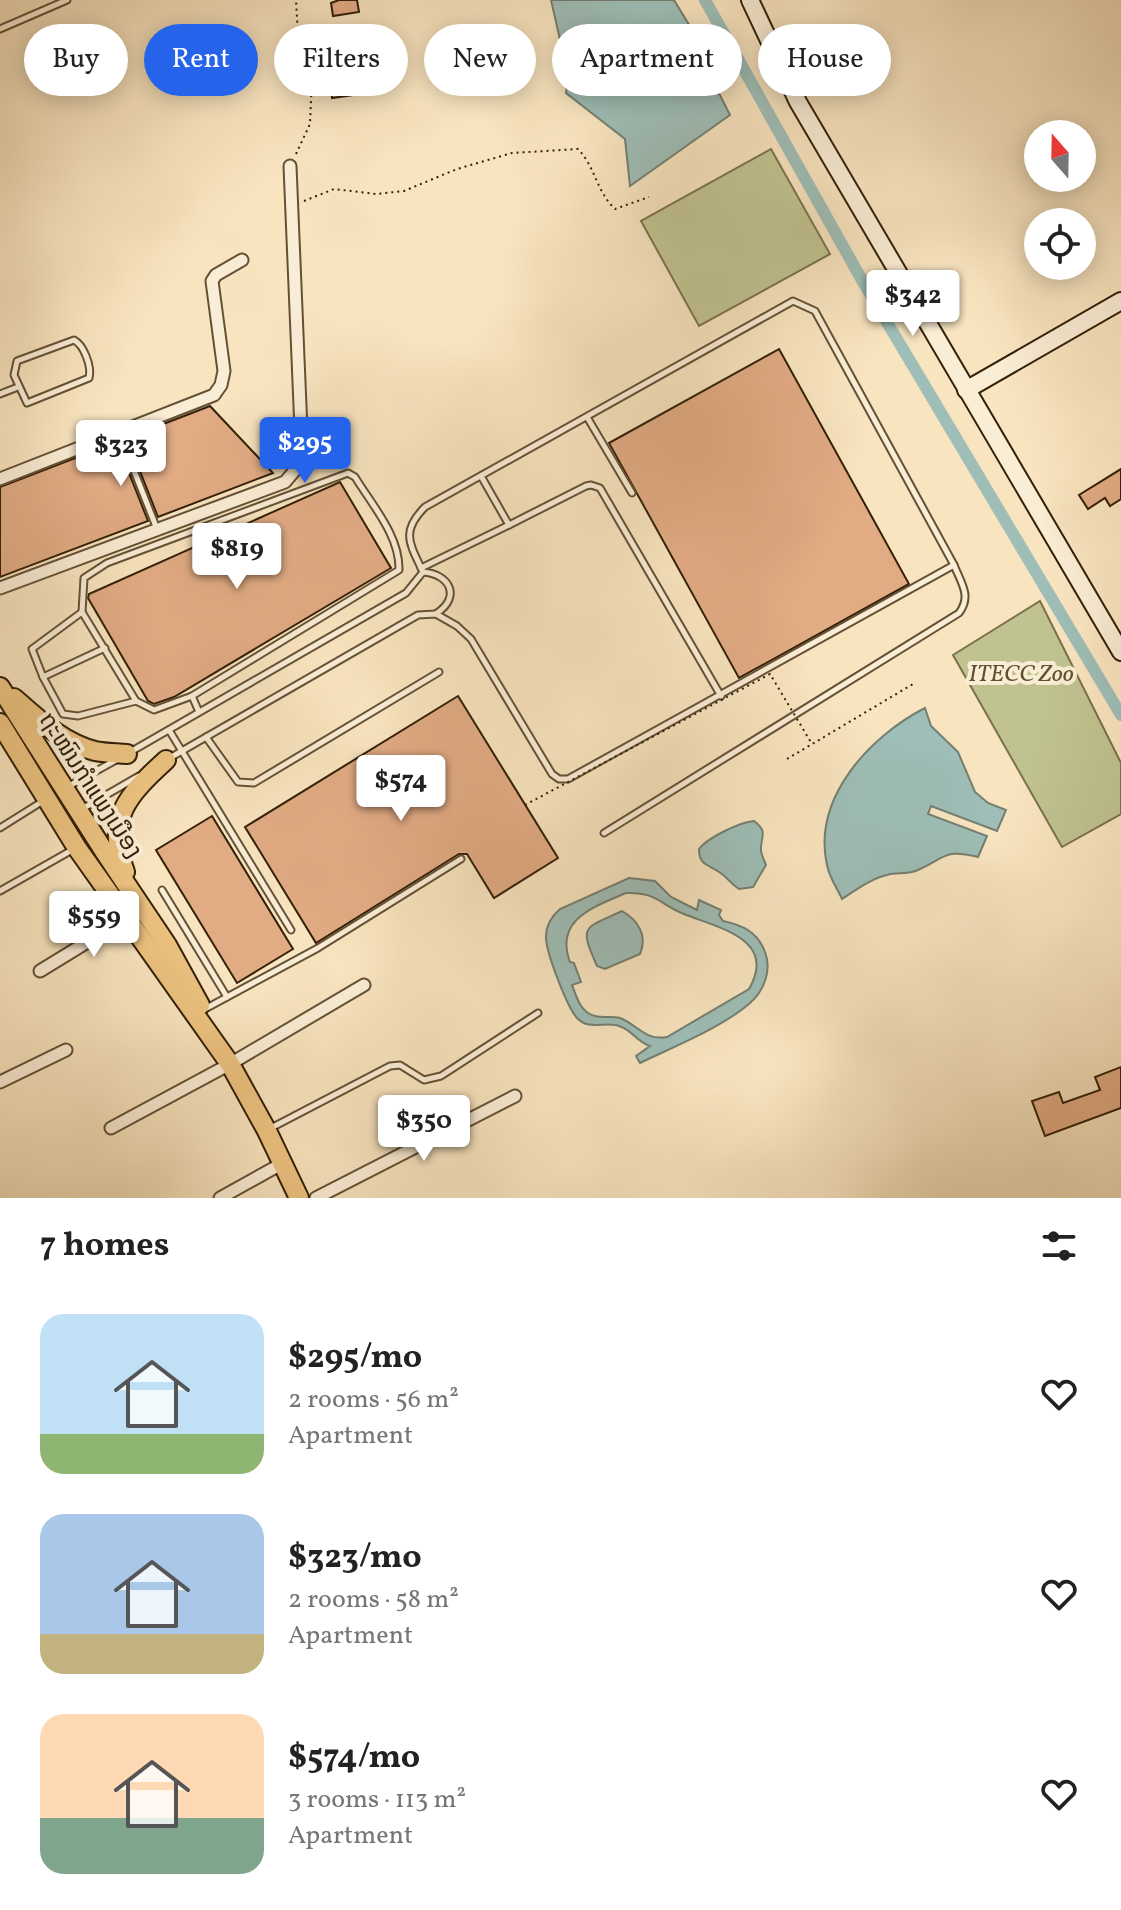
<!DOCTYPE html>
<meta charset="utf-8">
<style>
body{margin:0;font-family:Vollkorn,"Noto Sans Lao",serif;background:#f2f2f2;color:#222;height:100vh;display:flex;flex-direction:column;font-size:30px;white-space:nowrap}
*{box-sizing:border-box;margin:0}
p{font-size:26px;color:#767676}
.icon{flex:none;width:44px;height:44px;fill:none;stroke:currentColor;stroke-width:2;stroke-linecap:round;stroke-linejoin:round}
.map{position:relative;height:1198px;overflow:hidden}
.drawer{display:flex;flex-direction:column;background:#fff;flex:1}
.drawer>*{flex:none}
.banner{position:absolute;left:24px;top:24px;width:1074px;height:72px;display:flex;gap:16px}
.needle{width:52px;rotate:340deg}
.controls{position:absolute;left:1024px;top:120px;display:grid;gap:16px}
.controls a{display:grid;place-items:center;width:72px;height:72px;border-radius:50%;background:#fff;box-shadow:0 4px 20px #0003;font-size:40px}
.price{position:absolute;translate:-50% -68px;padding:0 18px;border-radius:8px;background:#fff;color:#222;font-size:26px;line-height:52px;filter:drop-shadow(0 2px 4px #0008)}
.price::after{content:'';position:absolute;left:50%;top:48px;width:24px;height:18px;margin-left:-12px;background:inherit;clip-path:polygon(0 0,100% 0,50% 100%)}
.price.on{background:#2563eb;color:#fff}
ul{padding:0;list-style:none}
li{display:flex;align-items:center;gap:24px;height:200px;padding:0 40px}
li span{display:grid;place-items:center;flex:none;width:224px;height:160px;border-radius:24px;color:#555}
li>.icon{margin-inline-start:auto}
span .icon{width:96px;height:96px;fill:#fffc;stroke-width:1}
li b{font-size:34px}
h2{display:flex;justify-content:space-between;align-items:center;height:96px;padding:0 40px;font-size:34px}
.tag{padding:0 28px;border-radius:36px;background:#fff;box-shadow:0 4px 20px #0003;font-size:28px;line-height:72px}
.tag.on{background:#2563eb;color:#fff}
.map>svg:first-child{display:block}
</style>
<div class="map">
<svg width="1121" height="1198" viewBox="0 0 1121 1198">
<rect width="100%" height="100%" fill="#f8e4bf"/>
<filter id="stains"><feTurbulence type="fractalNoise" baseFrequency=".0025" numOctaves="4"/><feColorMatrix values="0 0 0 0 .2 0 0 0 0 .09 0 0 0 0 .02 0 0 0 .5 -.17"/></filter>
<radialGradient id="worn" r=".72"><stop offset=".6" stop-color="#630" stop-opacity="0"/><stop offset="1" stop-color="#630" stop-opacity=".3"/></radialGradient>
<!-- green -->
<g fill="#c0c390" stroke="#7a724c" stroke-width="2">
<polygon points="771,149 830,254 699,326 641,221"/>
<polygon points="1040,601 1121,763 1121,814 1062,847 953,655"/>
</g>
<!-- water -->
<g fill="#9ebeb7" stroke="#737f71" stroke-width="2" fill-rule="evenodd">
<polygon points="551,0 674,0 694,33 561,44"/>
<polygon points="701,58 730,115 630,186 625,139 566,93 569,68"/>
<path d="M 925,708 L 931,726 L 958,752 L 975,792 L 988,803 L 1006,810 L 997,831 L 931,806 L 928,814 L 987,836 L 978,857 C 943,849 947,857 918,870 C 908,875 897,872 887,875 C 870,879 856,890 842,899 C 837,888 829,877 827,865 C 812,798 870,736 925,708 Z"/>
<path d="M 754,821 C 769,832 760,837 761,851 C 762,856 764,860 766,865 L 753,887 L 739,889 C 731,884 726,876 719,872 C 707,864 699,865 699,849 C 707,838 740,822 754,821 Z"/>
<path d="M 629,878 L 655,881 L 671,897 L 697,910 L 699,900 L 721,910 L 719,915 L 723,921 C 742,925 758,932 765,952 C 772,970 764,991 750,1003 C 723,1027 673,1047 640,1063 L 636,1056 L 650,1046 C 637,1042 631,1029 619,1026 C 605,1021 589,1031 577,1018 C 567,1007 545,950 546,936 C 546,925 552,916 560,909 ZM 626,893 C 657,892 659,904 684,914 C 718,928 778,939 749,989 L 667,1037 C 645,1041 638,1025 620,1018 C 609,1015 598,1020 588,1013 C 579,1007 576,995 572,985 L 581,982 L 574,963 L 570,962 C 554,919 594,907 626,893 Z"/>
<path d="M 622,911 C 638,920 648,936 640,954 L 605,969 L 597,966 C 579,925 583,929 622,911 Z"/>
</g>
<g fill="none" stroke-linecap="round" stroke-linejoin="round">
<!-- canal -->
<polyline stroke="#9ebeb7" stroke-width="12" points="705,0 863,282 1121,715"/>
</g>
<!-- building -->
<g fill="#e1ab84" stroke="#332007" stroke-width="2">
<polygon points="339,0 357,0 359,12 333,16 331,3"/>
<polygon points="358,61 361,82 366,81 368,93 332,98 331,87 338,86 335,64"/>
<polygon points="779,349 909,584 739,678 609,443"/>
<polygon points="210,406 273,473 158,517 132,451 126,448 122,455 148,521 0,577 0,487"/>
<polygon points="1121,469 1121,499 1110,506 1105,498 1088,509 1079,495"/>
<polygon points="340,482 391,568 174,697 154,704 148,701 88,598 89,594"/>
<polygon points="458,696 558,858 494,898 467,854 459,854 316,943 245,827"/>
<polygon points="212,816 293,949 237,983 156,850"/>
<polygon points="1121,1067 1121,1108 1045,1136 1032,1101 1059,1092 1063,1103 1100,1090 1095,1077"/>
</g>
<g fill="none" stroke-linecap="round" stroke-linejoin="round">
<defs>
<g id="lane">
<polyline points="0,29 67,0"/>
<path d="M 74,340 C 84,345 92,367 89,378 L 27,403 L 14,375 L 17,361 Z"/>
<polyline points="0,394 18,387"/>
<polyline points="587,417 632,493"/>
<polyline points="127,453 157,529"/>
<path d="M 348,473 L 355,477 C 372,505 400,536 399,570 L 192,696 L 154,710 L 136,701 L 82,612 L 84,578 L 107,563 Z"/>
<polyline points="481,476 509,525 586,486 591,485 600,488 721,696"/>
<polyline points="421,568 509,525"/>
<path d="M 423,572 C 450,574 461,597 437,613"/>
<polyline points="82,612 32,649 43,677 63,714 78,716 136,701"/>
<polyline points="43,677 105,648"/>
<polyline points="192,696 199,712"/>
<polyline points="169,730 291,930"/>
<polyline points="206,737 238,782 254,783 439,672"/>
<polyline points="132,751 406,593 423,572"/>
<path d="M 168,759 L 418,615 L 436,614 L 457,626 L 471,639 L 552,774 L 559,779 L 568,779 L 954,565 L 815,311 L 793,301 L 425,507 C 400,532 410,544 423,572"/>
<polyline points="69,786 116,760"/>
<polyline points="82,809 139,776"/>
<polyline points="0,828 43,801"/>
<path d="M 604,833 L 959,613 C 972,596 961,583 954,565"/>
<polyline points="162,890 227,997"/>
<polyline points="0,891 72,850"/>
<polyline points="203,1010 318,948 461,859"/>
<polyline points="271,1128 390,1066 400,1065 424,1080 441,1076 538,1013"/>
</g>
<g id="street">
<polyline points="0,479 214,395 221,385 224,371 212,281 216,275 242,260"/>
<polyline points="0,588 285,482 296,469 302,454 290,166"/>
<polyline points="40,971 128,917"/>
<polyline points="0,1082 66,1050"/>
<polyline points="111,1128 230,1064 364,985"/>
<polyline points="220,1198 283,1163"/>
<polyline points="316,1198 515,1096"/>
</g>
<g id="secondary">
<polyline points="750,0 798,102 1121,652"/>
<polyline points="966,390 1121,301"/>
</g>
<g id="primary">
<polyline points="0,687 104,851 167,945 200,1005"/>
<path d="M 14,698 C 38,719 63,743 95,751 C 105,753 116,753 127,754"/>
<polyline points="0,723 77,848 230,1064 267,1131 299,1198"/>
<path d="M 125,872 C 105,818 128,795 166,760"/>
</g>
</defs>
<!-- lane casing -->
<use href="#lane" stroke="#645135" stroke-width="9"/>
<!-- street casing -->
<use href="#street" stroke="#645135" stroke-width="15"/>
<!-- secondary casing -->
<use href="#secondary" stroke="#332007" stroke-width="20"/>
<!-- primary casing -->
<use href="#primary" stroke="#332007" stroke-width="22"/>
<!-- path -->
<g stroke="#332007" stroke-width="2" stroke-dasharray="2 4" stroke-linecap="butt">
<polyline points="296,154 310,124 312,77 299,54 296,0"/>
<path d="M 304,201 L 334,189 L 376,194 L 404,191 L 457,169 L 512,153 L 578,149 C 596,168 596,191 615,209 L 649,197"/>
<polyline points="787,759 913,684"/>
</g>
<!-- lane -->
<use href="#lane" stroke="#faedd5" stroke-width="5"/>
<!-- street -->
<use href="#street" stroke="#faedd5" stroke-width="11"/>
<!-- secondary -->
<use href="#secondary" stroke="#faedd5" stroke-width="16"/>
<!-- primary -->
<use href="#primary" stroke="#ecc280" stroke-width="18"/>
<!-- path-bridge -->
<polyline stroke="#332007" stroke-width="2" stroke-dasharray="2 4" stroke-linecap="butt" points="525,805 770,674 812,744"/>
</g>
<g text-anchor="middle" stroke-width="8" stroke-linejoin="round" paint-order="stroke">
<!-- park labels -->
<g font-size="24" font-style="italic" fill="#5d5130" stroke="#faedd5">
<text x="1021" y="681">ITECC Zoo</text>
</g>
<!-- street labels -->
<g font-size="24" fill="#332007" stroke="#faedd5">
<text transform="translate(91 785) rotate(57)" y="8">ຖະໜົນກຳແພງເມືອງ</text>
</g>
</g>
<rect width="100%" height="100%" filter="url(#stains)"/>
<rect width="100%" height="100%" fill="url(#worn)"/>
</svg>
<div class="controls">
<a><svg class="needle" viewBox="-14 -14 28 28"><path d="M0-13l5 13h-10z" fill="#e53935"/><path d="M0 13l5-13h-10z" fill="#767676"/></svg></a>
<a><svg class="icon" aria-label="locate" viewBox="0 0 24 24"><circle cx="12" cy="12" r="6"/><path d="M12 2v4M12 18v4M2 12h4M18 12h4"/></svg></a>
</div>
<b class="price" style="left:913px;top:338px">$342</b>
<b class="price on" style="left:305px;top:485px">$295</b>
<b class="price" style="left:121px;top:488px">$323</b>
<b class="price" style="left:237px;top:591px">$819</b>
<b class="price" style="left:401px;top:823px">$574</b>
<b class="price" style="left:94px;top:959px">$559</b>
<b class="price" style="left:424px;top:1163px">$350</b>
<div class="banner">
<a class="tag">Buy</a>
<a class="tag on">Rent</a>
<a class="tag">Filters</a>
<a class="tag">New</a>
<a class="tag">Apartment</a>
<a class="tag">House</a>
</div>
</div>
<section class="drawer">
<h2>7 homes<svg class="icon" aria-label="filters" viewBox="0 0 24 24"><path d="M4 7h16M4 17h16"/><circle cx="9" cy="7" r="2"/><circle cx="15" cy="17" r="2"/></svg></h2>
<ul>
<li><span style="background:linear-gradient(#bfe0f5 75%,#8fb573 0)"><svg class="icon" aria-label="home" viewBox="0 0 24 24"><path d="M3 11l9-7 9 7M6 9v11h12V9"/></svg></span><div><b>$295/mo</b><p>2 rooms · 56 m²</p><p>Apartment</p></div><svg class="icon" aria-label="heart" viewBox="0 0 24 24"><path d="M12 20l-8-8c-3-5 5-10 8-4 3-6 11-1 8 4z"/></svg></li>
<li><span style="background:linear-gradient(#a9c7e8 75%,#c2b280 0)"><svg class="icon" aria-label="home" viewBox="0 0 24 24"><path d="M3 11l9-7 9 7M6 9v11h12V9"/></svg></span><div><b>$323/mo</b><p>2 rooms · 58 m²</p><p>Apartment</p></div><svg class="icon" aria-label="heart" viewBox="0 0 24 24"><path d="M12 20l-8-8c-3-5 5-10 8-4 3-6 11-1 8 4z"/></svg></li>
<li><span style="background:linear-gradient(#ffd9b3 65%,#7fa58c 0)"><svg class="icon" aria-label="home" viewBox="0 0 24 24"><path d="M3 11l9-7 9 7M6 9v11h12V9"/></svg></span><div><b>$574/mo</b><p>3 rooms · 113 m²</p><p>Apartment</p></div><svg class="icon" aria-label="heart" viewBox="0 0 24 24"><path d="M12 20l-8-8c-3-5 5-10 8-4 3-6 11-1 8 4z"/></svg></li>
</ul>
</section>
